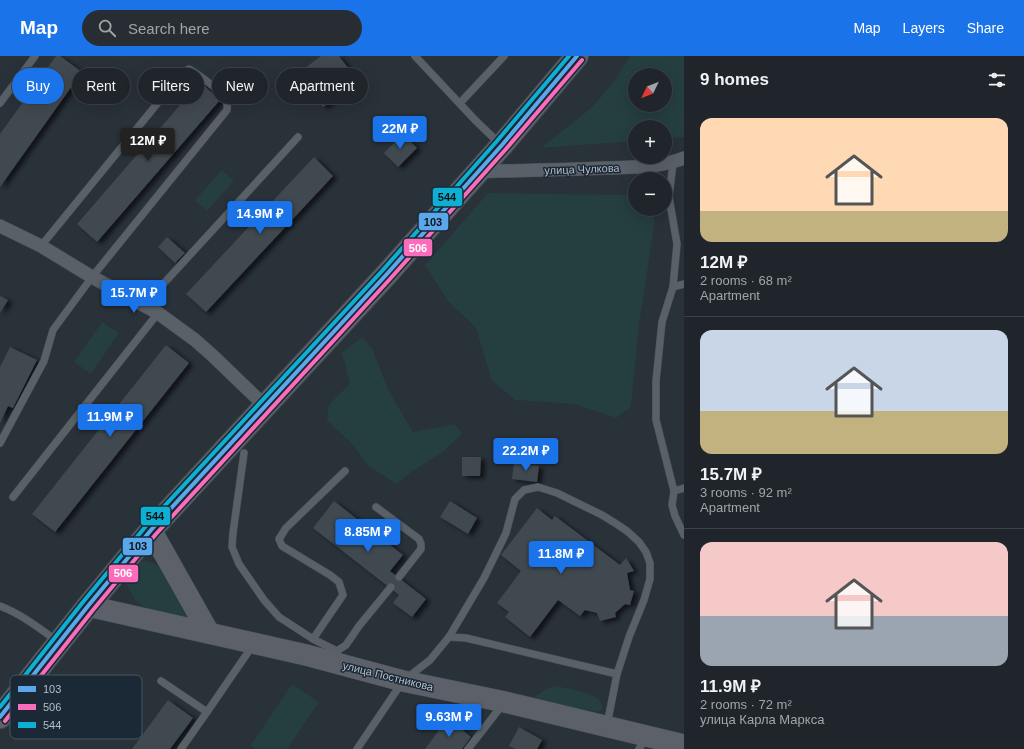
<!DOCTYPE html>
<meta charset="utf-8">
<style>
body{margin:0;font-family:Arial,sans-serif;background:#272d33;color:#f1f3f6;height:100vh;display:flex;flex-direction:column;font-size:15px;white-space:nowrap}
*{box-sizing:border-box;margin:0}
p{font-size:13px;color:#a1a5a9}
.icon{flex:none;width:22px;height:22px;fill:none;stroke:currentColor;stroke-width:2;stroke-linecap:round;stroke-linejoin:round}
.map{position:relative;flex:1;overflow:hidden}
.side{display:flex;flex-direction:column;background:#1f252b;width:340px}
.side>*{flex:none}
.guide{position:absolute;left:12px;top:12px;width:380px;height:36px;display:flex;gap:8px}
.needle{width:26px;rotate:227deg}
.buttons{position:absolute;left:628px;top:12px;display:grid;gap:8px}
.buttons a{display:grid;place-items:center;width:44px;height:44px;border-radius:50%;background:#1f252b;box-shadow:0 4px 16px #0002,0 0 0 1px #3c4247;font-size:20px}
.price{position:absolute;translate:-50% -34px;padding:0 9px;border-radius:4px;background:#1a73e8;color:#fff;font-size:13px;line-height:26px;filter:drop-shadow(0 1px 2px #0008)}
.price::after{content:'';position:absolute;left:50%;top:24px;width:12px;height:9px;margin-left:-6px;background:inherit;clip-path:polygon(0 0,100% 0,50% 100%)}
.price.on{background:#222;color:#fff}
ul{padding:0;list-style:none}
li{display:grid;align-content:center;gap:8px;height:212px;padding:0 16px}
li+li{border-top:1px solid #3c4247}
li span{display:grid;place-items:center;height:124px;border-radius:12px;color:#555}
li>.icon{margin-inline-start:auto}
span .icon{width:72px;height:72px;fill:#fffc;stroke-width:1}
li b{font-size:17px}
h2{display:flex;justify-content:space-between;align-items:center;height:48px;padding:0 16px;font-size:17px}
.pill{padding:0 14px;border-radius:18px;background:#1f252b;box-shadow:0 4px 16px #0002,0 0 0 1px #3c4247;font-size:14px;line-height:36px}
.pill.on{background:#1a73e8;color:#fff}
header{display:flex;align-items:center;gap:24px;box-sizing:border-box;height:56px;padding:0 20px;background:#1a73e8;color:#fff}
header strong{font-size:19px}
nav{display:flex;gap:22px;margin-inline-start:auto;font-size:14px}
.search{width:280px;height:36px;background:#272d33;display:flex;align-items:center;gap:10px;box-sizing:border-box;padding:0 14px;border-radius:22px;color:#a1a5a9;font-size:15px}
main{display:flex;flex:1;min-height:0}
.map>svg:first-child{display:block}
</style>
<header>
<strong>Map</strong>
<div class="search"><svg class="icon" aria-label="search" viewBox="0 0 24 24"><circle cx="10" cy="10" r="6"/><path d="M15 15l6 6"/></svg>Search here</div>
<nav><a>Map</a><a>Layers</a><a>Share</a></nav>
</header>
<main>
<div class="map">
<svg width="684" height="693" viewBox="0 0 684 693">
<defs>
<filter id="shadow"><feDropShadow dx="4.5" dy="2.5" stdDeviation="2" flood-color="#0009"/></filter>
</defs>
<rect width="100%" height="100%" fill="#293139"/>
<!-- green -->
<g fill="#253e40" fill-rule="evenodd">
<path d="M 630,0 L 684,0 L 684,81 L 665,82 L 665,71 L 635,71 L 635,85 L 541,92 L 591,52 L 613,27 ZM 635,19 L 665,19 L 665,49 L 635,49 Z"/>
<polygon points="222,114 234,125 207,155 195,144"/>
<polygon points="488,137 635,139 635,153 647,153 655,164 639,269 631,351 616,362 574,348 515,344 492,325 476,272 448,245 425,209"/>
<polygon points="102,266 119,277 91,318 74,306"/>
<polygon points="362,281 372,292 388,333 399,352 413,376 455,368 462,378 444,395 411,416 397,428 367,409 354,390 327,364 329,348 350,328 342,297"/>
<polygon points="147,505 155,508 161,514 187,562 152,554 142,550 135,544 127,529 128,522 141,506"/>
<polygon points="292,628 319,646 287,693 255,693 250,690"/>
<path d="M 557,630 C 568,633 594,636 601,646 C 602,648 602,650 603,652 L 599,656 L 536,645 L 535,640 L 548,632 Z"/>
</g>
<!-- building -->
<g fill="#41484f" filter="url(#shadow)">
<polygon points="56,0 60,0 82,16 0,131 0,78"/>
<polygon points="321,0 339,0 358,25 323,51 297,18"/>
<polygon points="200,26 220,44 97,186 77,168"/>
<polygon points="403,78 417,92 398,111 384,97"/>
<polygon points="314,101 333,120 206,256 186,238"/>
<polygon points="167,181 185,197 175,207 158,191"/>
<polygon points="0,240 8,244 0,257"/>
<polygon points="166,289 189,307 55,476 32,458"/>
<polygon points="10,291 37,304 13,352 8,350 0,367 0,311"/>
<polygon points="462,401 481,401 480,420 462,420"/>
<polygon points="514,407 539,410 537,426 512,423"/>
<polygon points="334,445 403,499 390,515 426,543 412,561 393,547 399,539 313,472"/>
<polygon points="450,445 477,462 468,478 440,461"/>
<polygon points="537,452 552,464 555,460 620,509 626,502 634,515 627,517 630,534 634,535 630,549 625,548 615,557 616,561 600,565 597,557 585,554 580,560 558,544 530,581 505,561 509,556 497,547 521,515 501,499"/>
<polygon points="168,644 193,662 170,693 132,693"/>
<polygon points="448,662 471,681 462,693 425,693"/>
<polygon points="519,671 542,684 537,693 515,693 509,690"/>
</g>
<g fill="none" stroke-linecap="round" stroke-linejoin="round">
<defs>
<g id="service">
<polyline points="415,0 476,65 500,88"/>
<polyline points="0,47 35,0"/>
<polyline points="460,47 504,0"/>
<polyline points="673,107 669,141 677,188 673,231 662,266 656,325 656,364 674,435 672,449 675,460 684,479"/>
<polyline points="673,231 684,228"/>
<polyline points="144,249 298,81"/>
<path d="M 0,387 L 44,305 L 53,274 L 92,221 L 227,54 C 227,51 228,48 226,45 C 223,36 198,18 189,13 L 183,16 L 41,190"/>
<polyline points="244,397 233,477 232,491 239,508 264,544 279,561 313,583 337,595"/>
<polyline points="674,435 684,432"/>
<polyline points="13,441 158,257"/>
<polyline points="376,451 419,483 421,488 421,493 399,521"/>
<path d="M 0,550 C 21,558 39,572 57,585"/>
<polyline points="449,581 466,582 617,618"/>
<polyline points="313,583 343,539 339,526 330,519 282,490 279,483 286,472 345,415"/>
<polyline points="334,597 346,589 359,570 391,531"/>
<polyline points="161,625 207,656"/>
<polyline points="181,693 207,656 253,589"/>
<polyline points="357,693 403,625 430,604 449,581 484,522 506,477 515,443 524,434 538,431 557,437 602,459 615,467 627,475 639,486 646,496 650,507 650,523 644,544 629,581 617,618 607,669"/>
<polyline points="468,693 503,648"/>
<polyline points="639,693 641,690"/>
</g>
<g id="minor">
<path d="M 478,116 C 521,114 563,114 605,112 C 631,111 659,112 684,102"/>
<polyline points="0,170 41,190 92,221 158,257 195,284 212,299 265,350"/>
</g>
<g id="primary">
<polyline points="151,474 209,577"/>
<polyline points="88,550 306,599 403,625 505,646 684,689"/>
</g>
<polyline id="trunk" points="0,661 88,550 151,474 386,219 502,89 577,0"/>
</defs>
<!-- service casing -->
<use href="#service" stroke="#474d54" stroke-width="8"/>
<!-- minor casing -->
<use href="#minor" stroke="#474d54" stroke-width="14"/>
<!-- primary casing -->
<use href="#primary" stroke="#474e56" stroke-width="22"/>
<!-- trunk casing -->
<use href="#trunk" stroke="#464d55" stroke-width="24"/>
<!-- service -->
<use href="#service" stroke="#596067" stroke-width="7"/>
<!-- minor -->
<use href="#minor" stroke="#596067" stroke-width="13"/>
<!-- primary -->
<use href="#primary" stroke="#5c6169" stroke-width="21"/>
<!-- trunk -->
<use href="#trunk" stroke="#5e6268" stroke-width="22"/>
<defs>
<polyline id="bus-1" points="0,661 88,550 151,474 386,219 502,89 577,0"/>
<polyline id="bus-2" points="5,665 93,554 156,478 390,223 506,93 582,4"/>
<polyline id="bus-3" points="0,651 83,546 146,470 382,215 497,85 569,0"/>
</defs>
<!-- bus-1 casing -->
<use href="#bus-1" stroke="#1b2835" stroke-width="7"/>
<!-- bus-2 casing -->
<use href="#bus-2" stroke="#1b2835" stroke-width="7"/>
<!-- bus-3 casing -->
<use href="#bus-3" stroke="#1b2835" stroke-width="7"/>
<!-- bus-1 -->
<use href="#bus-1" stroke="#5aa8eb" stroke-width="4"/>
<!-- bus-2 -->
<use href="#bus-2" stroke="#fb6dba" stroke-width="4"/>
<!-- bus-3 -->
<use href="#bus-3" stroke="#0dafd3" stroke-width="4"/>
</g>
<g text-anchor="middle" stroke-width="3" stroke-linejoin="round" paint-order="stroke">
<!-- street labels -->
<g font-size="11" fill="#b3becb" stroke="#1b2835">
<text transform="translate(582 113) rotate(-2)" y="4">улица Чулкова</text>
<text transform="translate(388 620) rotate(14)" y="4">улица Постникова</text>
</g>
</g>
<!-- legend -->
<rect x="10" y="619" width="132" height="64" rx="6" fill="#1b2835" stroke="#495562" stroke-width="1"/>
<rect x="18" y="630" width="18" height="6" fill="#5aa8eb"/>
<rect x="18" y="648" width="18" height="6" fill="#fb6dba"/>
<rect x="18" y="666" width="18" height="6" fill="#0dafd3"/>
<g font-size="11" fill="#b3becb">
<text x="43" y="637">103</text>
<text x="43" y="655">506</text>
<text x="43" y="673">544</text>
</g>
<g stroke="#1b2835" stroke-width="1.5">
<rect x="432" y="131" width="31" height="20" rx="4" fill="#0dafd3"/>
<rect x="418" y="156" width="31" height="19" rx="4" fill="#5aa8eb"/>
<rect x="403" y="182" width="30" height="19" rx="4" fill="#fb6dba"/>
<rect x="140" y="450" width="31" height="20" rx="4" fill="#0dafd3"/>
<rect x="122" y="481" width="31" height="19" rx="4" fill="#5aa8eb"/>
<rect x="108" y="508" width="31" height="19" rx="4" fill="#fb6dba"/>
</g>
<g font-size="11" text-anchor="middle" font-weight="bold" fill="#fff">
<text x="418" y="196">506</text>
<text x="123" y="521">506</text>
</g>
<g font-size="11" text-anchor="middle" font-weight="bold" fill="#111">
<text x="447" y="145">544</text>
<text x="433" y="170">103</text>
<text x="155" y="464">544</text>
<text x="138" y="494">103</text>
</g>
</svg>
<div class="buttons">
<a><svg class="needle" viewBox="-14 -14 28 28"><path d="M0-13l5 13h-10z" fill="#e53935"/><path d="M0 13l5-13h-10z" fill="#a1a5a9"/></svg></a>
<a>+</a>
<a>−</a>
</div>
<b class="price" style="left:400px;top:94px">22M ₽</b>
<b class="price on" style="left:148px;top:106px">12M ₽</b>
<b class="price" style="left:260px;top:179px">14.9M ₽</b>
<b class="price" style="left:134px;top:258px">15.7M ₽</b>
<b class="price" style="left:110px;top:382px">11.9M ₽</b>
<b class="price" style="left:526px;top:416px">22.2M ₽</b>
<b class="price" style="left:368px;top:497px">8.85M ₽</b>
<b class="price" style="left:561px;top:519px">11.8M ₽</b>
<b class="price" style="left:449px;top:682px">9.63M ₽</b>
<div class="guide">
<a class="pill on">Buy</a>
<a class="pill">Rent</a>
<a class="pill">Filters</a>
<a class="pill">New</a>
<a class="pill">Apartment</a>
</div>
</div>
<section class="side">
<h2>9 homes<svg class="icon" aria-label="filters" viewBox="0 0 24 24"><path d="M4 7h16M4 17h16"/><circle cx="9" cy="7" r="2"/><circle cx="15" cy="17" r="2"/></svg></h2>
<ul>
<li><span style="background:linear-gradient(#ffd9b3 75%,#c2b280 0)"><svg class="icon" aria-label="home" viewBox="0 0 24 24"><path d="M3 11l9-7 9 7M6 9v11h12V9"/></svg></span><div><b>12M ₽</b><p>2 rooms · 68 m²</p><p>Apartment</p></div></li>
<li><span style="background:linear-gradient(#c9d6e8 65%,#c2b280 0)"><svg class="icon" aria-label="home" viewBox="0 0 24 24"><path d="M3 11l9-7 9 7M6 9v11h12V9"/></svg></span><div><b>15.7M ₽</b><p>3 rooms · 92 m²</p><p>Apartment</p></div></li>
<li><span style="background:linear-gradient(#f6c9c9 60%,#9aa5b1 0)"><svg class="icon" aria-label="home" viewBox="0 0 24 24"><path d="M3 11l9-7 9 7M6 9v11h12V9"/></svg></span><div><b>11.9M ₽</b><p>2 rooms · 72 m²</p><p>улица Карла Маркса</p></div></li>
</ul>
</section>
</main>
